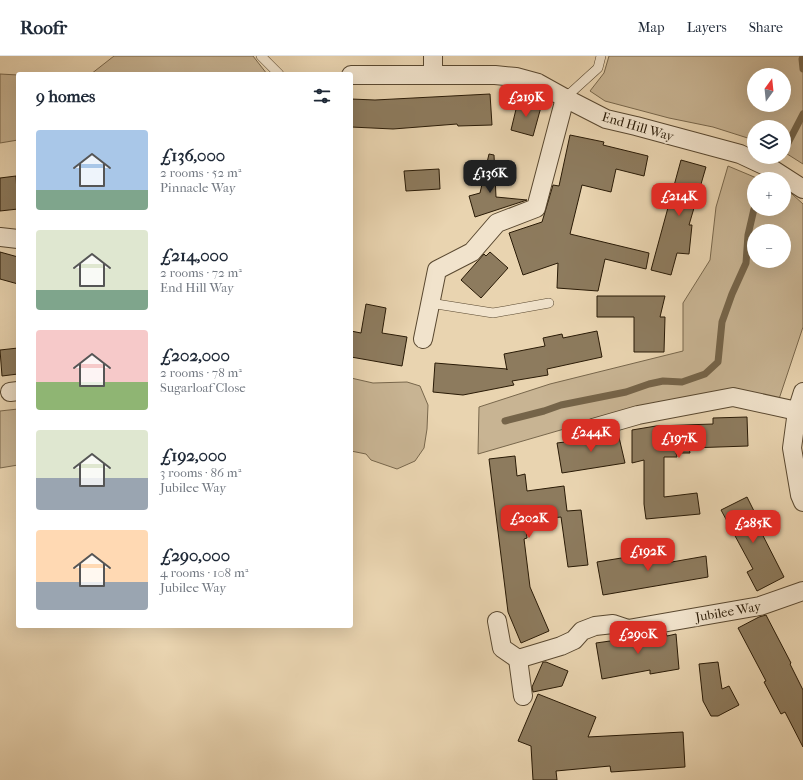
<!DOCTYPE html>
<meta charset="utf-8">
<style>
body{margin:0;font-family:"IM FELL French Canon",serif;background:#f6f6f7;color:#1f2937;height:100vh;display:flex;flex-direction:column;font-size:15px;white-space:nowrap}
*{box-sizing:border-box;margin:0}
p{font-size:13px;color:#747a83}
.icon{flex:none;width:22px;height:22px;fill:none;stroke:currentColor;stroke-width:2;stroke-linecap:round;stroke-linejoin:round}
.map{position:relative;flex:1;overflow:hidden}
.details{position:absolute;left:16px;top:16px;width:337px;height:556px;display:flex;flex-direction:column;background:#fff;border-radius:4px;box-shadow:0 4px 16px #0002}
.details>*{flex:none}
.needle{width:26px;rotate:15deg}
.buttons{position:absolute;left:747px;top:12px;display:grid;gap:8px}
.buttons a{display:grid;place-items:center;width:44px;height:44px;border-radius:50%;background:#fff;box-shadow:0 4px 16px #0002;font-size:20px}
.price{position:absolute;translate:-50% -34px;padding:0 9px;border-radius:8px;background:#d93025;color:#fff;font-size:13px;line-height:26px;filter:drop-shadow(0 1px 2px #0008)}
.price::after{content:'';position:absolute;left:50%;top:24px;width:12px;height:9px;margin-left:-6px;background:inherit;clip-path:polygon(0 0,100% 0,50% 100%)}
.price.current{background:#222;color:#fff}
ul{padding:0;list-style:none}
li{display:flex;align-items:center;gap:12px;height:100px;padding:0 20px}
li span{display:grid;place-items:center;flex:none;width:112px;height:80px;border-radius:4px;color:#555}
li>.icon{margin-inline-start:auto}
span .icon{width:48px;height:48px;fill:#fffc;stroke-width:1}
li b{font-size:17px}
h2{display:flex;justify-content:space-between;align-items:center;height:48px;padding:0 20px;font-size:17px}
header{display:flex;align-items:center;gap:24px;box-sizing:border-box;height:56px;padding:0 20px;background:#fff;border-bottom:1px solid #e0e1e3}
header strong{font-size:19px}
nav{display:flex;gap:22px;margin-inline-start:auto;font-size:14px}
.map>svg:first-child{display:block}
</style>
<header>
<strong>Roofr</strong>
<nav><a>Map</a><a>Layers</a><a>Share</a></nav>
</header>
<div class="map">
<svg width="803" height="724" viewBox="0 0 803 724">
<rect width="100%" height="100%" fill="#e9d4b0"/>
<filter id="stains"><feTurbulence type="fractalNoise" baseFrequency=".005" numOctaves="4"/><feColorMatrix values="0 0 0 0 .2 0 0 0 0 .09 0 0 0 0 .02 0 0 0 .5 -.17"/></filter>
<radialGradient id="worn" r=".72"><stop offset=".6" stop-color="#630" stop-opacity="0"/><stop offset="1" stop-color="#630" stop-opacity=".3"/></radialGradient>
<!-- green -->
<g fill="#c8b493" stroke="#78674c" fill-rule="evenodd">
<polygon points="114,0 253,0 267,18 91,18"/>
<path d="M 609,0 L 803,0 L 803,108 L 784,96 L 784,71 L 754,71 L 754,84 L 713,71 L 669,62 L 605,45 L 590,35 L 604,17 ZM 754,19 L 784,19 L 784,49 L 754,49 Z"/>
<polygon points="0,18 18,19 18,84 0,87"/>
<path d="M 728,110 L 759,123 L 754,123 L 754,153 L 784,153 L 784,135 L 792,138 L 803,148 L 803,271 L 779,343 L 734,332 L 602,362 L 478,398 L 479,351 L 550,328 L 683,295 L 683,247 L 710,204 L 716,151 ZM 754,175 L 784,175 L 784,205 L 754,205 Z"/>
<polygon points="351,322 373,327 407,326 420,330 428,349 427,373 424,392 415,405 397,413 371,404 366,398 351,395"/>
<polygon points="18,353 18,409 0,412 0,355"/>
</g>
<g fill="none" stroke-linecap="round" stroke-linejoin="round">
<!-- stream -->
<g stroke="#756449" stroke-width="7">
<polyline points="803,0 802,3 803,13"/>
<polyline points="787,89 803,58"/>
<polyline points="505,365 544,355 561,349 626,336 649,328 663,325 682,326 705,318 718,306 722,266 732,238 746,207 748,179 754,153"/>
</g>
</g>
<!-- building -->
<g fill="#8d7b5e" stroke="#291a06">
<polygon points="490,38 492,69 458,70 457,68 393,73 351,71 351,43 375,44"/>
<polygon points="518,45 541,51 533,80 511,74"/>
<polygon points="570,79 604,86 603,89 648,100 644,120 616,113 611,136 582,129 570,178 649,197 646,213 605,203 598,235 557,232 558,207 523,219 509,177 542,166 553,129 559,130"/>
<polygon points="489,98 494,99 496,141 527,144 475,161 469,140 480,137"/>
<polygon points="681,104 706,111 689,169 692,169 689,198 677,197 671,219 651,214"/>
<polygon points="439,113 440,133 406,135 404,115"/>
<polygon points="16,120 18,153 0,155 0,122"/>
<polygon points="0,196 18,201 18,228 0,223"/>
<polygon points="490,196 508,212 481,242 461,224 484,198 486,200"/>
<polygon points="597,240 665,240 660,261 665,261 664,296 634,296 634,261 597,261"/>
<polygon points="366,248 386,252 382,277 407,281 402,310 351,301 351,275 361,277"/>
<polygon points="597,275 602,301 547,313 548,319 512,325 514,329 463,339 433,336 435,307 507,313 507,314 504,298 545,290 543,282 562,278 563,282"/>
<polygon points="18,292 18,318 2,320 0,294"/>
<polygon points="747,361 748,390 689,392 690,397 676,397 677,401 664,401 664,441 697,437 700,458 646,463 644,448 644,404 632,407 632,374 656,370 713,368 713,362"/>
<polygon points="618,377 625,407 562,417 557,387 596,382"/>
<polygon points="515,400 517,420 525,418 527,435 564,430 567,455 581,454 588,509 568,511 561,461 525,465 527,482 524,483 530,531 549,575 521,587 508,556 489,403"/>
<polygon points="747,441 760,467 757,468 784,521 757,535 747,516 753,513 721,454"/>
<polygon points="664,495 666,507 706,500 708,521 603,539 597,506"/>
<polygon points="766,559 791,607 790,608 803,634 803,691 785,656 781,658 764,626 766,625 738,572 759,561"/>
<polygon points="666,577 667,580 676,578 679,613 650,618 650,614 602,623 596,587"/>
<polygon points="543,606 546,606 568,615 562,630 533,636 532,631"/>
<polygon points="718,606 722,633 729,630 739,649 718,660 711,660 703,645 699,608"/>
<polygon points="538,638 596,661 588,681 683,676 685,711 611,716 610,710 556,715 557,724 533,724 531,690 518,685"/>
</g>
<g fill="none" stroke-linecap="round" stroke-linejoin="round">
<defs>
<g id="lane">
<polyline points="261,0 279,18"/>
<polyline points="565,42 598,12 601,0"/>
<polyline points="430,247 493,257 549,247"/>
</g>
<g id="street">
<polyline points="351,19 495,19 516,21 538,27 565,42 606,63 636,70 740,98 772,113 803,133"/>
<polyline points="433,19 433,0"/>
<polyline points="0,181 18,183"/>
<polyline points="423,283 437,214 472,196 497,167 536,152 565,42"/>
<polyline points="10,336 18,335"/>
<polyline points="803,336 797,355 792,392 800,439 803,446"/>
<polyline points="593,372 638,359 733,341 797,355"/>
<polyline points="497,565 502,592 518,603"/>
<polyline points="518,603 561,590 574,584 582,575 595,570 613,568 628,573 760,550 803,535"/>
<polyline points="518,603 523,640"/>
</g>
</defs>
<!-- lane casing -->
<use href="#lane" stroke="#594830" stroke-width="10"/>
<!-- street casing -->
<use href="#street" stroke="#594830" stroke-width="20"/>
<!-- lane -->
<use href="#lane" stroke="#f1e3cc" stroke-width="9"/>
<!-- street -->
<use href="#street" stroke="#f1e3cc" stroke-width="18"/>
</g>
<g text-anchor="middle" stroke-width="4" stroke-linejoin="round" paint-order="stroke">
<!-- street labels -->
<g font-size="13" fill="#291a06" stroke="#f1e3cc">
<text transform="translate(638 70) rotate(16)" y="5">End Hill Way</text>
<text transform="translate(728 555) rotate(-10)" y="5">Jubilee Way</text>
</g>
</g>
<rect width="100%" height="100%" filter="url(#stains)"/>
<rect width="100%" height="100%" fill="url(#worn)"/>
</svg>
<div class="buttons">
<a><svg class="needle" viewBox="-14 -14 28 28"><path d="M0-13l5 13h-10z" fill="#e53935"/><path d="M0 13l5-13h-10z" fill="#747a83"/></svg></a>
<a><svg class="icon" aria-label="layers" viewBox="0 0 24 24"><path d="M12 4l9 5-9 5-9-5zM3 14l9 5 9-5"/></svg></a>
<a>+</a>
<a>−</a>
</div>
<b class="price" style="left:526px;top:62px">£219K</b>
<b class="price current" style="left:490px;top:138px">£136K</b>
<b class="price" style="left:679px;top:161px">£214K</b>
<b class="price" style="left:591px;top:397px">£244K</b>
<b class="price" style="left:679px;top:403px">£197K</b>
<b class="price" style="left:529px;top:483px">£202K</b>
<b class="price" style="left:753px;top:488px">£285K</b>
<b class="price" style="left:648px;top:516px">£192K</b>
<b class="price" style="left:638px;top:599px">£290K</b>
<section class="details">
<h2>9 homes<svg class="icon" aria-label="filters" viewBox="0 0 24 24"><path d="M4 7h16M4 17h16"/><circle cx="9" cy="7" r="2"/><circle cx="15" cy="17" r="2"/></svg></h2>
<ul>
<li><span style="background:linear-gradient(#a9c7e8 75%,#7fa58c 0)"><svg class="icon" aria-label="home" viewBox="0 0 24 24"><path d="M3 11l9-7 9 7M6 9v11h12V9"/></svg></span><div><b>£136,000</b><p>2 rooms · 52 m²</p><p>Pinnacle Way</p></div></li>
<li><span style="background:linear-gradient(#dfe7d0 75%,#7fa58c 0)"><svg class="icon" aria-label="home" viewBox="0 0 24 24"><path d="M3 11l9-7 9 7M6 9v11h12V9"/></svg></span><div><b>£214,000</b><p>2 rooms · 72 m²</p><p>End Hill Way</p></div></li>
<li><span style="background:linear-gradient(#f6c9c9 65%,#8fb573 0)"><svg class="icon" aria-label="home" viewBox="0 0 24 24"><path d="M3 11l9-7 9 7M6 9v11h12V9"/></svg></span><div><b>£202,000</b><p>2 rooms · 78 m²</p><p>Sugarloaf Close</p></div></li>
<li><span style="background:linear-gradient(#dfe7d0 60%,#9aa5b1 0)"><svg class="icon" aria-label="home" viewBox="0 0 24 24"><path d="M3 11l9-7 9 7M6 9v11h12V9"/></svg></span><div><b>£192,000</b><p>3 rooms · 86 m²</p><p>Jubilee Way</p></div></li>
<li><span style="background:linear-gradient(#ffd9b3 65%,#9aa5b1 0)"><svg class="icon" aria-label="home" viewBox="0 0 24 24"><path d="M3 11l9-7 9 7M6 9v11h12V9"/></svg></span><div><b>£290,000</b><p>4 rooms · 108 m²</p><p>Jubilee Way</p></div></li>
</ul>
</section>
</div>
